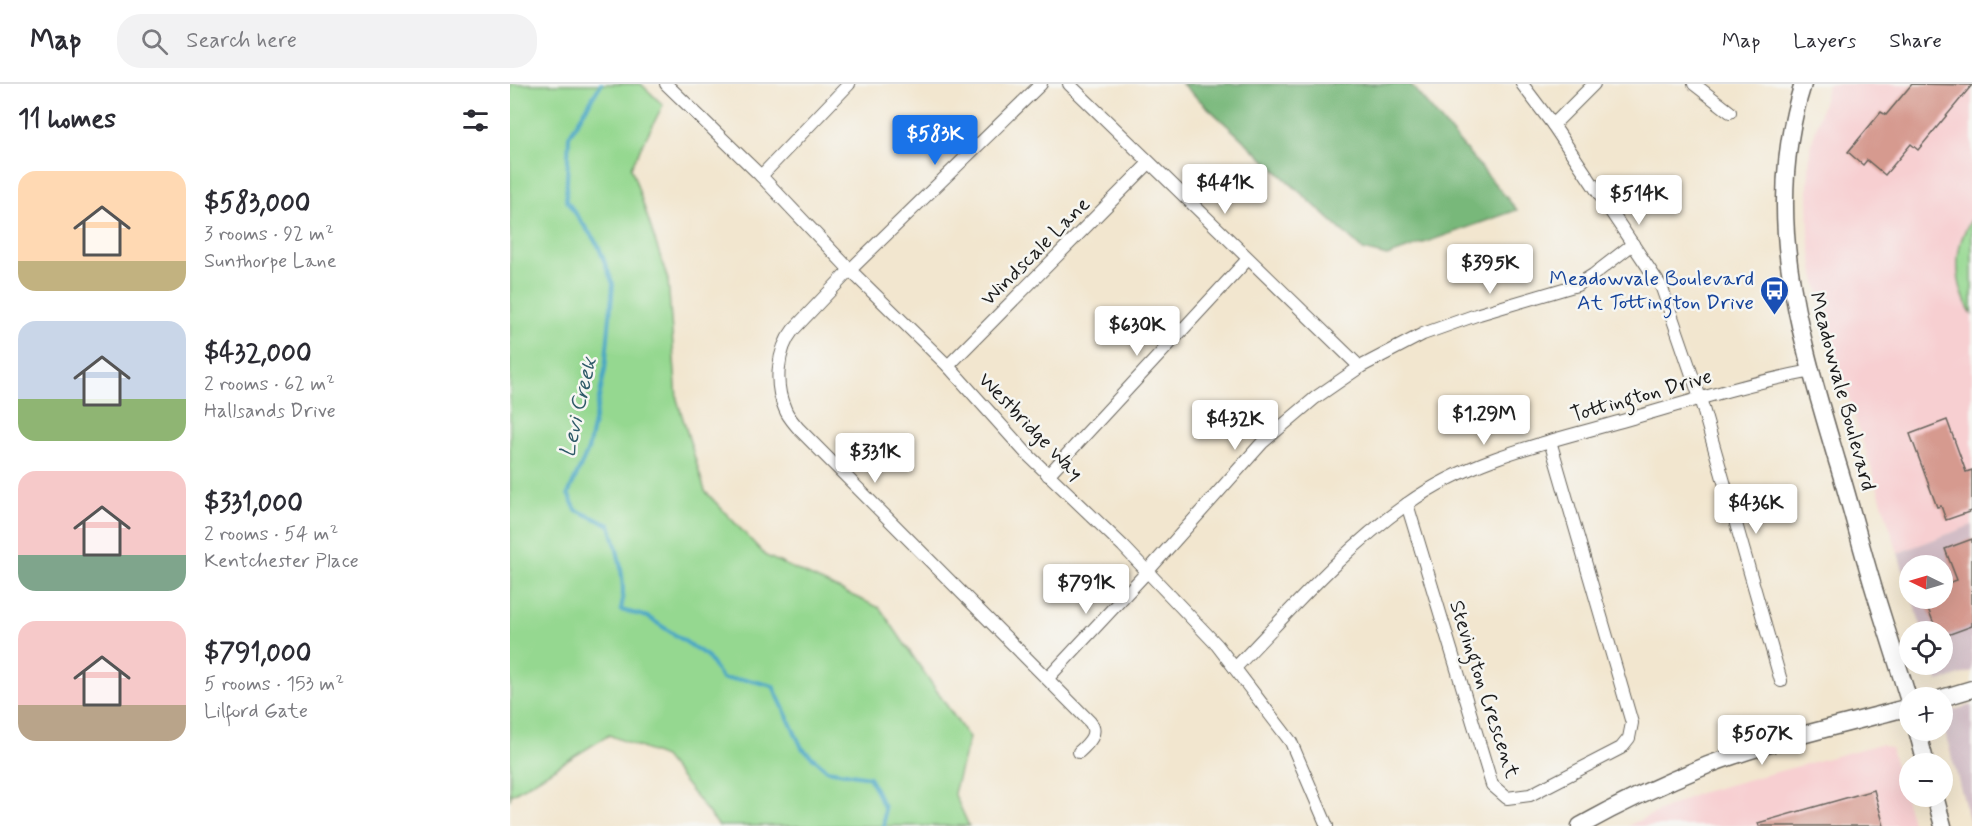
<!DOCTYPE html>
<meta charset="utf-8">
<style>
body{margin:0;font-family:Mynerve,sans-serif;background:#f2f2f3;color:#2b2b33;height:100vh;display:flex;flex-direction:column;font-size:22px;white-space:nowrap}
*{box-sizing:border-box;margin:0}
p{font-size:20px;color:#7c7c81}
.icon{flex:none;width:33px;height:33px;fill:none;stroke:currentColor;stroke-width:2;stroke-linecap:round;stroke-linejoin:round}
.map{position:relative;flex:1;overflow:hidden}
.details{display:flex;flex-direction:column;background:#fff;width:510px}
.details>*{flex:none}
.needle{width:39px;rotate:275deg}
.controls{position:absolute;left:1389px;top:471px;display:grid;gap:12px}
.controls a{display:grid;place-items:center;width:54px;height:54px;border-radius:50%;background:#fff;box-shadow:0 6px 24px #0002;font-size:30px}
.price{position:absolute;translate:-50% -51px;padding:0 14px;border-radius:6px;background:#fff;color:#222;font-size:20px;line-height:39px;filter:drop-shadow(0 2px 3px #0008)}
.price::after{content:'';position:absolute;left:50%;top:36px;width:18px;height:14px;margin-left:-9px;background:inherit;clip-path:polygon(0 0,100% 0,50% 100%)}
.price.active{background:#1a73e8;color:#fff}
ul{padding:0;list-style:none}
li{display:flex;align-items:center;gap:18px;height:150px;padding:0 18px}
li span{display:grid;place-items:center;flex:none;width:168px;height:120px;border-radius:18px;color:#555}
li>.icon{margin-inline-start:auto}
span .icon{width:72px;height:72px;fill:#fffc;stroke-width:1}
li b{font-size:26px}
h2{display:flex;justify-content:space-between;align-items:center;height:72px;padding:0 18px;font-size:26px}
header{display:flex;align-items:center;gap:36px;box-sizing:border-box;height:84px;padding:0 30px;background:#fff;border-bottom:2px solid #e1e1e2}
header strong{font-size:28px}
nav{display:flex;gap:33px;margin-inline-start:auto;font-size:21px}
.search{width:420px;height:54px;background:#f2f2f3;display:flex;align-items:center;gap:15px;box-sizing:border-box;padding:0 21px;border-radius:24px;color:#7c7c81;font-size:22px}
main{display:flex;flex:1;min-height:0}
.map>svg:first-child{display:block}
</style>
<header>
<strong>Map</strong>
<div class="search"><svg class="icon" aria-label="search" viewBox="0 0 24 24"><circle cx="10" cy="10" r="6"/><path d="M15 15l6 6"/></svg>Search here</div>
<nav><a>Map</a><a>Layers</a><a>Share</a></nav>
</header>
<main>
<section class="details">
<h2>11 homes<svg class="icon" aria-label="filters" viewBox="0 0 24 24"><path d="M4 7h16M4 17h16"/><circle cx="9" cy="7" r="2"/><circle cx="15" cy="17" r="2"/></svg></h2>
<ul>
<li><span style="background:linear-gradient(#ffd9b3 75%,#c2b280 0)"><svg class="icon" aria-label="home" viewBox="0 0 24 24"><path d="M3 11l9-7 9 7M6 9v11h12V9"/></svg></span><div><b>$583,000</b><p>3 rooms · 92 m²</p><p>Sunthorpe Lane</p></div></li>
<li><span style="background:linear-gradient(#c9d6e8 65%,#8fb573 0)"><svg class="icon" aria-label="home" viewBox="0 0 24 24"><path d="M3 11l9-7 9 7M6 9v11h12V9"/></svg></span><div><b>$432,000</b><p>2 rooms · 62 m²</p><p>Hallsands Drive</p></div></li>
<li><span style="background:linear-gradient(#f6c9c9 70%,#7fa58c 0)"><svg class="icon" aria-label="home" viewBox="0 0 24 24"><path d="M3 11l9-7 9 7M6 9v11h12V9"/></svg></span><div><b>$331,000</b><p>2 rooms · 54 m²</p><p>Kentchester Place</p></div></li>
<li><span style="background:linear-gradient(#f6c9c9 70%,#b9a48a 0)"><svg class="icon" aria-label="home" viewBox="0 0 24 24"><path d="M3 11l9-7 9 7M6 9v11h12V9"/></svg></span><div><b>$791,000</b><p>5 rooms · 153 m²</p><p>Lilford Gate</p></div></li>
</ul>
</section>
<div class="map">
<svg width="1462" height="742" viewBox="0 0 1462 742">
<rect width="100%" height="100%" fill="#f6f6f2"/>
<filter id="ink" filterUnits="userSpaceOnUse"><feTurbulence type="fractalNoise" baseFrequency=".0167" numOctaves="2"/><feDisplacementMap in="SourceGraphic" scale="12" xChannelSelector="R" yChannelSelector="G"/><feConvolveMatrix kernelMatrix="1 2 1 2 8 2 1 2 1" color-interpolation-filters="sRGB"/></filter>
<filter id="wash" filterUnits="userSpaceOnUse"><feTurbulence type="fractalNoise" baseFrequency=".008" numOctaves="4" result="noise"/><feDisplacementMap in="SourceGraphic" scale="24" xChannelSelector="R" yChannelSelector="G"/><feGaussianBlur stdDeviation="1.35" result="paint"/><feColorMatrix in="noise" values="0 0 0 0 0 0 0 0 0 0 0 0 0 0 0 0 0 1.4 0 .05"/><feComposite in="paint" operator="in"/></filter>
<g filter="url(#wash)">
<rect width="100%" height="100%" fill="#f2e6cf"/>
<!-- built -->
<g fill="#f7cfd1">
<polygon points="1318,0 1462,0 1462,441 1388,469 1334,299 1304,191 1299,153 1298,101 1300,66"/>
<polygon points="1370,660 1381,664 1403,742 1117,742 1189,709"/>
</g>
<!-- industrial -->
<g fill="#d2bdc6">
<polygon points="1462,441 1462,587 1428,598 1423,581 1432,580 1432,548 1413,547 1402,515 1432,514 1432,482 1400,482 1399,506 1388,469"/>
<polygon points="1462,621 1462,742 1461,742 1433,641 1432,629"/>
</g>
<!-- green -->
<g fill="#95d890" stroke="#587a56" stroke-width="1.5">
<polygon points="0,0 131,0 153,21 121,83 158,196 167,315 195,407 256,472 370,524 459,654 444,709 459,742 209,742 154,673 99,651 1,711 0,716"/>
<path d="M 1462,135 L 1462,230 C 1444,202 1442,163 1462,135 Z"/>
</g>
<!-- forest -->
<polygon fill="#78b87a" stroke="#4a6a4b" stroke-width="1.5" points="672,0 900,0 1007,126 877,172 853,166"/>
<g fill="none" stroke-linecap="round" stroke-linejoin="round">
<!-- stream -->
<path stroke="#46a6c5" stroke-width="4" d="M 91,0 L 59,52 L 56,116 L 88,161 L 103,200 L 95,286 L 78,366 L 58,410 L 66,426 L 100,441 C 108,468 117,498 111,526 L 138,533 L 197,572 L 212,595 L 239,596 L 263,602 L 292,664 L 317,686 L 359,693 L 374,723 L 374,742"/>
</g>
<g id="blocks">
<!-- building -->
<g fill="#d69a8f">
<polygon points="1402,0 1462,1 1408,66 1401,60 1375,91 1357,76 1353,81 1338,68 1371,28 1376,31"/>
<polygon points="1437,336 1456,388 1462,386 1462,427 1436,436 1431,422 1427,423 1400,350"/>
<polygon points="1462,455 1462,542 1432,553 1432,548 1427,548 1414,514 1432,514 1432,501 1447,496 1435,465"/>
<polygon points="1364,706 1374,742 1249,742 1248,739"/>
</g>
</g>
</g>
<g filter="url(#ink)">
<use href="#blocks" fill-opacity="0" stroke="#67635b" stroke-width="1.5"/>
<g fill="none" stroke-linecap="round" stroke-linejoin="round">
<defs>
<g id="street">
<polyline points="156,0 251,92 340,186 438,282 517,370 613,462 707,561 781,658 817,742"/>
<path d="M 531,0 L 340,186 L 283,246 C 267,266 264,301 275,325 C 278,333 284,339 289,345 L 580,638 C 589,649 579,659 569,668"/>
<polyline points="559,0 850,283"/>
<polyline points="1012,0 1043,41 1152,204 1190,314 1271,597"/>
<polyline points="1184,0 1220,28"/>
<polyline points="1043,41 1084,0"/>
<polyline points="251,92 339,0"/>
<polyline points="438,282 639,79"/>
<polyline points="538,391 738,175"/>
<polyline points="897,420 982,701 997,714 1020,711 1111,664 1119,654 1122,639 1040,357"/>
<path d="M 725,584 C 780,527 832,466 897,420 C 961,374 1037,358 1112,337 C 1175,319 1237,299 1302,287"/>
<polyline points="538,594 636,489 752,359 805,314 850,283 913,250 969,230 1067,201 1083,191 1123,160"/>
</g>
<g id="secondary">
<path d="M 1293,0 C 1251,131 1290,251 1327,377 C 1341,422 1352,467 1366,512 C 1377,548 1389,584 1400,620"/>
<polyline points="1432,614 1462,605"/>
<polyline points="1407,646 1416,680"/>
<polyline points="1425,712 1433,742"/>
<path d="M 1070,742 C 1111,719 1154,699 1198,681 C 1263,656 1332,641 1400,623"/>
</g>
</defs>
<!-- street casing -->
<use href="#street" stroke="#67635b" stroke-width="14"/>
<!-- secondary casing -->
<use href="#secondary" stroke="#67635b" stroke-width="19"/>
<!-- street -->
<use href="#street" stroke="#fff" stroke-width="12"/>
<!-- secondary -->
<use href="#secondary" stroke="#fff" stroke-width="16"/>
</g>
</g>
<!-- icons -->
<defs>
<symbol id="bus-pin" viewBox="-11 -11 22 30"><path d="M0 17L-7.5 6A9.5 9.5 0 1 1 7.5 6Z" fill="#1a4fb4" stroke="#f6f6f2"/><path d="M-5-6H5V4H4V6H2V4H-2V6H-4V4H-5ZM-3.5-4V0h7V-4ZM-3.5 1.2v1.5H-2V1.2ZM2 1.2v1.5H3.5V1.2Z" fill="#fff"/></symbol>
</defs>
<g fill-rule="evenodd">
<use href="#bus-pin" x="1248" y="190" width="33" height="45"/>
</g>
<g text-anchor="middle" stroke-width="5" stroke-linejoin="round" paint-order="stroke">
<!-- street labels -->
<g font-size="21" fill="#1c1c1c" stroke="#f6f6f2">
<text transform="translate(525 167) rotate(-45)" y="7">Windscale Lane</text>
<text transform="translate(1333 307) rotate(75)" y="7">Meadowvale Boulevard</text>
<text transform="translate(1131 311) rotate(-16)" y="7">Tottington Drive</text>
<text transform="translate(521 342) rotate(46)" y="7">Westbridge Way</text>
<text transform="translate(975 605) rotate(72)" y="7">Stevington Crescent</text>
</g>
<!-- transit labels -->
<g font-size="21" fill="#164399" stroke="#f6f6f2" text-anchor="end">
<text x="1244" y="201">Meadowvale Boulevard<tspan x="1244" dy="24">At Tottington Drive</tspan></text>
</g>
<!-- water labels -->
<g font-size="22" font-style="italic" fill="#2f5a68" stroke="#f6f6f2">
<text transform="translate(67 323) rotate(-77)" y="8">Levi Creek</text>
</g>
</g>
</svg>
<div class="controls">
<a><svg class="needle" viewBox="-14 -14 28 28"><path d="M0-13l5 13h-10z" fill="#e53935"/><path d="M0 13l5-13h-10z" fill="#7c7c81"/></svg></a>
<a><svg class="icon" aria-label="locate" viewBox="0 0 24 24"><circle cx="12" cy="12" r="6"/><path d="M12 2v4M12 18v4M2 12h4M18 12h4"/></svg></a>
<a>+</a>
<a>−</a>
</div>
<b class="price active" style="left:425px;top:82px">$583K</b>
<b class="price" style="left:715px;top:131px">$441K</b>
<b class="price" style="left:1129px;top:142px">$514K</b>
<b class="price" style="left:980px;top:211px">$395K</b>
<b class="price" style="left:627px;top:273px">$630K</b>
<b class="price" style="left:974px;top:362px">$1.29M</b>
<b class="price" style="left:725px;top:367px">$432K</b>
<b class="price" style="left:365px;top:400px">$331K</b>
<b class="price" style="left:1246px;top:451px">$436K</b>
<b class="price" style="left:576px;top:531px">$791K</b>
<b class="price" style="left:1252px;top:682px">$507K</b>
</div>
</main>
